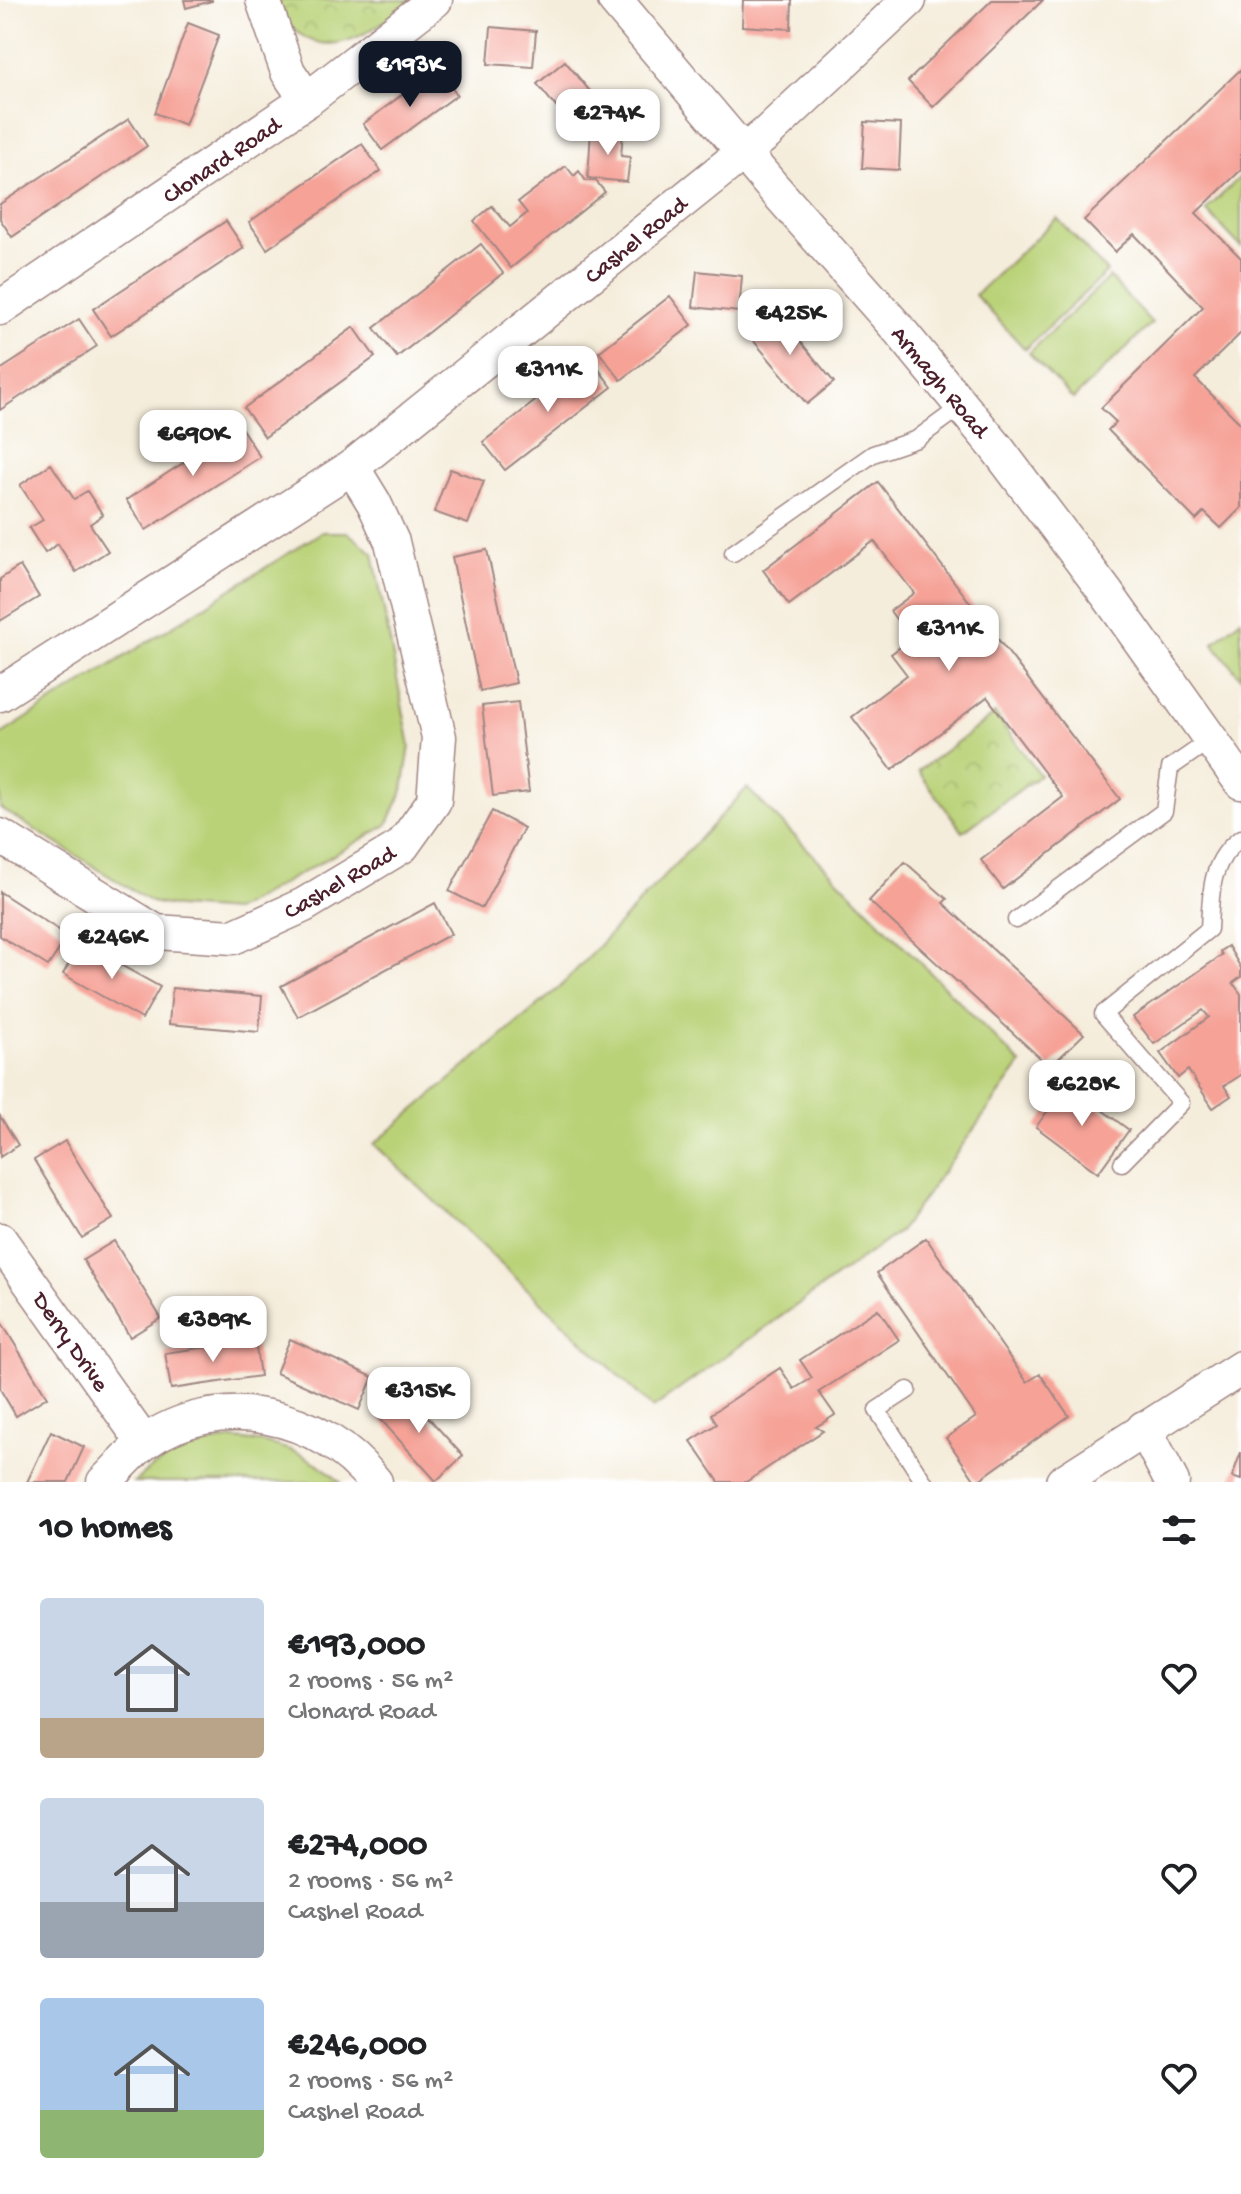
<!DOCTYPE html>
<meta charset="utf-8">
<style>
body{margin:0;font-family:"Gochi Hand",sans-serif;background:#f2f2f2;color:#202124;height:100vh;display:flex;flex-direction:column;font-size:30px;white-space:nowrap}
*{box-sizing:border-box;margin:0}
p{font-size:26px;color:#757577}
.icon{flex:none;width:44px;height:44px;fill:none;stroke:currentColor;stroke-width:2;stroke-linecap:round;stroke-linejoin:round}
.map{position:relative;height:1482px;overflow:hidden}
.drawer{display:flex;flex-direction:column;background:#fff;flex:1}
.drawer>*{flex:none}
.price{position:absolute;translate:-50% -68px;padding:0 18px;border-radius:16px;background:#fff;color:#222;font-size:26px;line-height:52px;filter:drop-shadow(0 2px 4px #0008)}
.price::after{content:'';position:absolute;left:50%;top:48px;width:24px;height:18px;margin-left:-12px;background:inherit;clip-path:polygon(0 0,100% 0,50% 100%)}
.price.on{background:#111827;color:#fff}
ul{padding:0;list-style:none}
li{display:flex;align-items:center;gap:24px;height:200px;padding:0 40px}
li span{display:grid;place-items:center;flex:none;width:224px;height:160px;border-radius:8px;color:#555}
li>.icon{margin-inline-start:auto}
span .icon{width:96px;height:96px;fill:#fffc;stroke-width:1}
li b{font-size:34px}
h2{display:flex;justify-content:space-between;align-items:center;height:96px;padding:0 40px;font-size:34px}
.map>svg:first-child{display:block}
</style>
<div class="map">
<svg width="1241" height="1482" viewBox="0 0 1241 1482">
<defs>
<pattern id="park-crowns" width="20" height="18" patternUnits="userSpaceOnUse" patternTransform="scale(2)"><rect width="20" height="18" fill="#b9d277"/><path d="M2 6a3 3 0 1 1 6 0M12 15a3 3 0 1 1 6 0" fill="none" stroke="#a1b467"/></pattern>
</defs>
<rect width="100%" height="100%" fill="#fff"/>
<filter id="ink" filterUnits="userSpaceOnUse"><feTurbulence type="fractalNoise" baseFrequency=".0125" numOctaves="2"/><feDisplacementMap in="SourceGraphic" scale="16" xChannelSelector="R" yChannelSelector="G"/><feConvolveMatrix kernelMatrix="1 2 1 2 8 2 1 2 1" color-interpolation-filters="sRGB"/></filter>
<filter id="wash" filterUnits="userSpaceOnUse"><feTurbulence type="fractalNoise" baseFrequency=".006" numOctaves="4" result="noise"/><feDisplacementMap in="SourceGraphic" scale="32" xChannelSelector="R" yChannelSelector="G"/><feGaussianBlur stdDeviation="1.8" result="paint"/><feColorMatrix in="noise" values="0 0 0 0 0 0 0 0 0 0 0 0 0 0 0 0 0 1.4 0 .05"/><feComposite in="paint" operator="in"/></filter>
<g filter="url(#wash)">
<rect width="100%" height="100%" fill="#f5eddb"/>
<!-- green -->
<g fill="#b9d277" stroke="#827851" stroke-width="2">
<polygon points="1241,176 1241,247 1206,210"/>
<polygon points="1057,218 1107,272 1025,349 975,295"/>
<polygon points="1109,277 1152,323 1073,399 1029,353"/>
<polygon points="322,532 347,532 373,553 410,746 403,790 387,825 234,911 177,907 151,902 0,808 0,735"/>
<polygon points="1241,619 1241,678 1213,643"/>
<polygon points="747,788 1021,1064 900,1231 653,1408 374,1144 561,986"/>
<path d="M 234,1439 C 275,1442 310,1452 340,1482 L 134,1482 C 164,1455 193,1444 234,1439 Z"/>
</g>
<!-- park -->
<g fill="url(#park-crowns)" stroke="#827851" stroke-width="2">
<path d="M 277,0 L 412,0 C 377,28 326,70 288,22 C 283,16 280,7 277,0 Z"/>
<polygon points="995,714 1040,775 963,832 918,771"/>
</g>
<g id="blocks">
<!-- building -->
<g fill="#f6a297">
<polygon points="184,0 212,0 212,1 186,8"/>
<polygon points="743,0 792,0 791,29 742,26"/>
<polygon points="992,0 1043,0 933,107 908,81"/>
<polygon points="188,23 219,35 185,125 155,113"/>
<polygon points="491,27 536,31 533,67 488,64"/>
<polygon points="565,61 594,96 566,119 537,84"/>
<polygon points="438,68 457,95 382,150 363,124"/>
<polygon points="1241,69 1241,170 1196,213 1241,258 1241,333 1195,378 1241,424 1241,508 1221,528 1204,512 1196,520 1108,430 1116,422 1101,408 1203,307 1134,234 1115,252 1084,220"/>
<polygon points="129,119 147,146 12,237 0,219 0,204"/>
<polygon points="865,122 901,124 899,170 862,168"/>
<polygon points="591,130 623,132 621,156 630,157 627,182 588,178"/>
<polygon points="362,144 381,171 267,249 249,222"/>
<polygon points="566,166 574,176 579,171 586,181 596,181 605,192 511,268 474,221 492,206 510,227 527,213 518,202"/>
<polygon points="226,221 244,248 111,336 93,309"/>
<polygon points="481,244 503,273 397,357 374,328"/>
<polygon points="697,271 742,276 739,312 693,307"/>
<polygon points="670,296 692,325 621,380 599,352"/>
<polygon points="774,310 834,382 807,404 747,333"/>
<polygon points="79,319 97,346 0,410 0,370"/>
<polygon points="354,327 375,357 265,437 244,408"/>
<polygon points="590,358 612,387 505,470 483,442"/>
<polygon points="240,426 260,457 146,530 126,500"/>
<polygon points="51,464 74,499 87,491 103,515 90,524 108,551 76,572 58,544 45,553 29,528 43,520 20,485"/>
<polygon points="450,469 484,481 468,524 434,512"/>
<polygon points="878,482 1120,799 1003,889 981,860 1063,797 987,697 892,770 852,717 907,675 891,654 911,639 890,611 914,593 874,541 789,605 763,570"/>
<polygon points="487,550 516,683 480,691 452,557"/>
<polygon points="20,566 39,597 0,621 0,579"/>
<polygon points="518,702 529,792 493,796 482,706"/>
<polygon points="492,811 524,828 482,908 449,891"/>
<polygon points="905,862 947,899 943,903 1084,1034 1050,1067 869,901"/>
<polygon points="0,892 68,936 48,966 0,936"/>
<polygon points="435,903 451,934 298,1017 281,986"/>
<polygon points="81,943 160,987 142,1019 63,974"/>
<polygon points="1228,946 1241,968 1241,977 1233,983 1241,994 1241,1075 1224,1086 1231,1096 1213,1108 1188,1070 1178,1078 1160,1053 1209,1017 1203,1010 1154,1044 1133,1017 1222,955 1220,951"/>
<polygon points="172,988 262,996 259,1032 169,1024"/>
<polygon points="1067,1084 1129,1130 1098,1173 1036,1127"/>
<polygon points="0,1116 18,1145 0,1157"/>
<polygon points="65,1141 113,1219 82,1238 34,1160"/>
<polygon points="926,1238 1027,1382 1040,1374 1069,1416 976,1482 946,1438 976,1417 877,1273"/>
<polygon points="114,1241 161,1318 130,1337 83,1260"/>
<polygon points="878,1309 899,1340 819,1392 835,1415 816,1427 823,1431 746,1482 719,1482 691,1441 717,1424 711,1414 780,1368 794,1389 812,1378 800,1360"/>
<polygon points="0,1320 47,1397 16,1416 0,1389"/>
<polygon points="290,1339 373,1377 359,1410 276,1373"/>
<polygon points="255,1340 260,1376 171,1389 165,1353"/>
<polygon points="403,1389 463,1456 436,1481 375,1413"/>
<polygon points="51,1431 84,1447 68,1482 27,1482"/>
<polygon points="1241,1452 1241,1480 1232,1477"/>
</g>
</g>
</g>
<g filter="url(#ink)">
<use href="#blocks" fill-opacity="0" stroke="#a08683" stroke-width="2"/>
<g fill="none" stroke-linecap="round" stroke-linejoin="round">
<defs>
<g id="service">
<polyline points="733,553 873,454 917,439 962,406"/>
<polyline points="1016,920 1164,811 1170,768 1212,739"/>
<path d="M 1122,1163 L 1181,1103 L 1103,1014 L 1209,929 C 1211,895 1209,861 1241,838"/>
<polyline points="908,1390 877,1410 924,1482"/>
</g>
<g id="minor">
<polyline points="263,0 288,72 307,100"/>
<polyline points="615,0 771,185 900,331 996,447 1107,594 1241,782"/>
<polyline points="0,308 307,100 435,0"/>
<polyline points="0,694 352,467 766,134 909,0"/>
<polyline points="0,836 156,932 233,937 304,905 402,846 434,801 439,737 392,542 374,503 352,467"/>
<polyline points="0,1240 144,1443"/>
<polyline points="1144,1428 1172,1482"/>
<path d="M 104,1482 C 117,1470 129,1454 144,1443 C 217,1390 322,1413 375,1482"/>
<polyline points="1063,1482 1241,1368"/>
</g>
</defs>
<!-- service casing -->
<use href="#service" stroke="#a08683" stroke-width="19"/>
<!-- minor casing -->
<use href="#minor" stroke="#a08683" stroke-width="37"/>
<!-- service -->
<use href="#service" stroke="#fff" stroke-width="16"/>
<!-- minor -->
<use href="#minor" stroke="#fff" stroke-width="34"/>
</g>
</g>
<g text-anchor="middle" stroke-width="8" stroke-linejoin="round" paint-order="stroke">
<!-- street labels -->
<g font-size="24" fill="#4a1f2b" stroke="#fff">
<text transform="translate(221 159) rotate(-34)" y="8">Clonard Road</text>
<text transform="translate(635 239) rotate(-39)" y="8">Cashel Road</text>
<text transform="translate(941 381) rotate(50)" y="8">Armagh Road</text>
<text transform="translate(339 881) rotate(-30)" y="8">Cashel Road</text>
<text transform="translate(72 1341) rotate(55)" y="8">Derry Drive</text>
</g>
</g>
</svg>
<b class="price on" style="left:410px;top:109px">€193K</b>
<b class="price" style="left:608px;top:157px">€274K</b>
<b class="price" style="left:790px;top:357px">€425K</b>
<b class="price" style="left:548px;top:414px">€311K</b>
<b class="price" style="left:193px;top:478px">€690K</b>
<b class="price" style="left:949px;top:673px">€311K</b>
<b class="price" style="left:112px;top:981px">€246K</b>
<b class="price" style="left:1082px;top:1128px">€628K</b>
<b class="price" style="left:213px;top:1364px">€389K</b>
<b class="price" style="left:419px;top:1435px">€315K</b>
</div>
<section class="drawer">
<h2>10 homes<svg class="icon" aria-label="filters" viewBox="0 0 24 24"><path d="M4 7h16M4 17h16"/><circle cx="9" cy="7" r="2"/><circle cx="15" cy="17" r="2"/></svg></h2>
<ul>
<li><span style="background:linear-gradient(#c9d6e8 75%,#b9a48a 0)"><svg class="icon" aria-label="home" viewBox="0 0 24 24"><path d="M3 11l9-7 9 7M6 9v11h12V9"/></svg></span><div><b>€193,000</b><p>2 rooms · 56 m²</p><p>Clonard Road</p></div><svg class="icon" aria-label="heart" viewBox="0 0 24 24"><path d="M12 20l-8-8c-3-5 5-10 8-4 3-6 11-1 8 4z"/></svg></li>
<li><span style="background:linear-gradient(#c9d6e8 65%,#9aa5b1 0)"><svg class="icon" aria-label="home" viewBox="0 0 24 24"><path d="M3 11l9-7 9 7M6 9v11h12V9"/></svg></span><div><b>€274,000</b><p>2 rooms · 56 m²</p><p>Cashel Road</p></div><svg class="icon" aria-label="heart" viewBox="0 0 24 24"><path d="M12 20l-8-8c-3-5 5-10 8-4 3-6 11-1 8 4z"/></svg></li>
<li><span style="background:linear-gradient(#a9c7e8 70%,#8fb573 0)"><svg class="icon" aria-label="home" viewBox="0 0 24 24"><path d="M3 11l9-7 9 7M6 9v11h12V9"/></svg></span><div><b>€246,000</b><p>2 rooms · 56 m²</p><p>Cashel Road</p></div><svg class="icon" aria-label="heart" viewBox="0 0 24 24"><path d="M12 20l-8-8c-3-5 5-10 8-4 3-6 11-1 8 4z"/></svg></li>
</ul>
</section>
